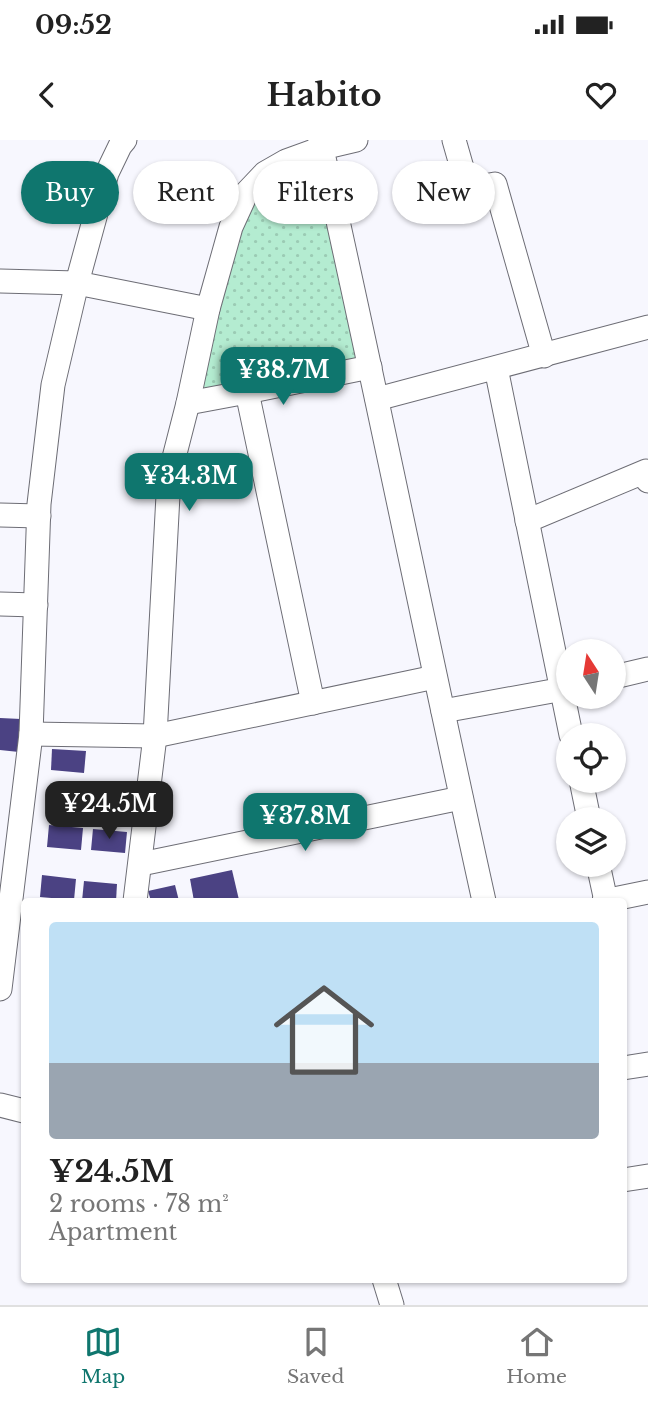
<!DOCTYPE html>
<meta charset="utf-8">
<style>
body{margin:0;font-family:"Libre Baskerville",serif;background:#f6f6f6;color:#222;height:100vh;display:flex;flex-direction:column;font-size:26px;white-space:nowrap}
*{box-sizing:border-box;margin:0}
p{font-size:23px;color:#767676}
.icon{flex:none;width:38px;height:38px;fill:none;stroke:currentColor;stroke-width:2;stroke-linecap:round;stroke-linejoin:round}
.map{position:relative;flex:1;overflow:hidden}
.drawer{position:absolute;left:21px;top:758px;width:606px;height:385px;display:flex;flex-direction:column;background:#fff;border-radius:7px;box-shadow:0 2px 5px #0004}
.drawer>*{flex:none}
.banner{position:absolute;left:21px;top:21px;width:607px;height:63px;display:flex;gap:14px}
.needle{width:46px;rotate:348deg}
.controls{position:absolute;left:556px;top:499px;display:grid;gap:14px}
.controls a{display:grid;place-items:center;width:70px;height:70px;border-radius:50%;background:#fff;box-shadow:0 2px 5px #0004;font-size:35px}
.price{position:absolute;translate:-50% -60px;padding:0 16px;border-radius:14px;background:#0f766e;color:#fff;font-size:23px;line-height:46px;filter:drop-shadow(0 2px 4px #0008)}
.price::after{content:'';position:absolute;left:50%;top:42px;width:21px;height:16px;margin-left:-10px;background:inherit;clip-path:polygon(0 0,100% 0,50% 100%)}
.price.active{background:#222;color:#fff}
ul{padding:0;list-style:none}
li{display:grid;align-content:center;gap:14px;height:371px;padding:0 28px}
li+li{border-top:2px solid #e0e0e0}
li span{display:grid;place-items:center;height:217px;border-radius:7px;color:#555}
li>.icon{margin-inline-start:auto}
span .icon{width:126px;height:126px;fill:#fffc;stroke-width:1}
li b{font-size:30px}
.pill{padding:0 24px;border-radius:32px;background:#fff;box-shadow:0 2px 5px #0004;font-size:24px;line-height:63px}
.pill.active{background:#0f766e;color:#fff}
.status{display:flex;justify-content:space-between;align-items:center;height:49px;padding:0 35px;background:#fff;direction:ltr}
.status svg{height:19px;fill:currentColor}
header{display:flex;justify-content:space-between;align-items:center;height:91px;padding:0 28px;background:#fff;font-size:32px;font-weight:700}
.tab-bar{display:flex;justify-content:space-around;align-items:center;height:98px;border-top:2px solid #e0e0e0;background:#fff;font-size:19px;color:#767676}
.tab-bar a{display:grid;justify-items:center;gap:4px}
.tab-bar .active{color:#0f766e}
.map>svg:first-child{display:block}
</style>
<div class="status"><b>09:52</b><svg viewBox="0 0 49 12"><path d="M0 12V9h3v3zM5 12V6h3v6zM10 12V3h3v9zM15 12V0h3v12zM26 1h20v11H26zM47 4h2v5h-2z"/></svg></div>
<header><svg class="icon" aria-label="back" viewBox="0 0 24 24"><path d="M15 5l-7 7 7 7"/></svg>Habito<svg class="icon" aria-label="heart" viewBox="0 0 24 24"><path d="M12 20l-8-8c-3-5 5-10 8-4 3-6 11-1 8 4z"/></svg></header>
<div class="map">
<svg width="648" height="1165" viewBox="0 0 648 1165">
<defs>
<pattern id="park-dots" width="8" height="8" patternUnits="userSpaceOnUse" patternTransform="scale(1.75)"><rect width="8" height="8" fill="#b4ecd1"/><path d="M2 2h.1M6 6h.1" fill="none" stroke="#9bcbb4" stroke-width="1.8" stroke-linecap="round"/></pattern>
</defs>
<rect width="100%" height="100%" fill="#f7f7fe"/>
<!-- park -->
<polygon fill="url(#park-dots)" points="322,8 370,227 188,263 247,52"/>
<!-- building -->
<g fill="#4b4283">
<polygon points="0,578 21,579 19,612 0,610"/>
<polygon points="52,609 86,611 84,633 51,630"/>
<polygon points="49,685 83,688 81,710 47,707"/>
<polygon points="93,689 127,692 125,713 91,710"/>
<polygon points="232,730 239,760 194,761 190,739"/>
<polygon points="42,735 76,739 74,760 40,757"/>
<polygon points="84,741 117,744 116,761 82,761"/>
<polygon points="175,745 179,761 151,761 148,751"/>
</g>
<g fill="none" stroke-linecap="round" stroke-linejoin="round">
<defs>
<g id="minor">
<path d="M 320,0 C 377,253 428,508 484,761"/>
<polyline points="454,0 468,49 495,44 544,216"/>
<polyline points="0,141 77,143 208,169"/>
<polyline points="496,228 571,595"/>
<polyline points="247,252 313,563"/>
<polyline points="377,259 648,187"/>
<polyline points="188,263 247,252 370,227"/>
<polyline points="0,375 39,376"/>
<polyline points="527,381 646,331 648,341"/>
<polyline points="0,464 36,465"/>
<polyline points="614,537 648,529"/>
<polyline points="443,571 569,548"/>
<polyline points="31,594 155,596 435,537"/>
<polyline points="581,640 589,679"/>
<polyline points="141,724 461,658"/>
<polyline points="598,724 606,761"/>
<polyline points="135,761 155,596 169,337 188,263 208,169 231,87 247,52 265,33 286,21 322,8 356,0"/>
<polyline points="604,761 648,752"/>
<polyline points="0,849 31,594 39,364 53,245 77,143 107,33 120,6 125,0"/>
<polyline points="623,928 648,924"/>
<polyline points="0,965 24,971"/>
<polyline points="623,1040 648,1036"/>
<polyline points="384,1139 392,1165"/>
</g>
</defs>
<!-- minor casing -->
<use href="#minor" stroke="#6d6d75" stroke-width="25"/>
<!-- minor -->
<use href="#minor" stroke="#fff" stroke-width="23"/>
</g>
</svg>
<div class="controls">
<a><svg class="needle" viewBox="-14 -14 28 28"><path d="M0-13l5 13h-10z" fill="#e53935"/><path d="M0 13l5-13h-10z" fill="#767676"/></svg></a>
<a><svg class="icon" aria-label="locate" viewBox="0 0 24 24"><circle cx="12" cy="12" r="6"/><path d="M12 2v4M12 18v4M2 12h4M18 12h4"/></svg></a>
<a><svg class="icon" aria-label="layers" viewBox="0 0 24 24"><path d="M12 4l9 5-9 5-9-5zM3 14l9 5 9-5"/></svg></a>
</div>
<b class="price" style="left:283px;top:267px">¥38.7M</b>
<b class="price" style="left:189px;top:373px">¥34.3M</b>
<b class="price active" style="left:109px;top:701px">¥24.5M</b>
<b class="price" style="left:305px;top:713px">¥37.8M</b>
<div class="banner">
<a class="pill active">Buy</a>
<a class="pill">Rent</a>
<a class="pill">Filters</a>
<a class="pill">New</a>
</div>
<section class="drawer">
<ul>
<li><span style="background:linear-gradient(#bfe0f5 65%,#9aa5b1 0)"><svg class="icon" aria-label="home" viewBox="0 0 24 24"><path d="M3 11l9-7 9 7M6 9v11h12V9"/></svg></span><div><b>¥24.5M</b><p>2 rooms · 78 m²</p><p>Apartment</p></div></li>
</ul>
</section>
</div>
<nav class="tab-bar">
<a class="active"><svg class="icon" aria-label="map" viewBox="0 0 24 24"><path d="M3 6l6-2 6 2 6-2v14l-6 2-6-2-6 2zM9 4v14M15 6v14"/></svg>Map</a>
<a><svg class="icon" aria-label="saved" viewBox="0 0 24 24"><path d="M7 4h10v16l-5-4-5 4z"/></svg>Saved</a>
<a><svg class="icon" aria-label="home" viewBox="0 0 24 24"><path d="M3 11l9-7 9 7M6 9v11h12V9"/></svg>Home</a>
</nav>
